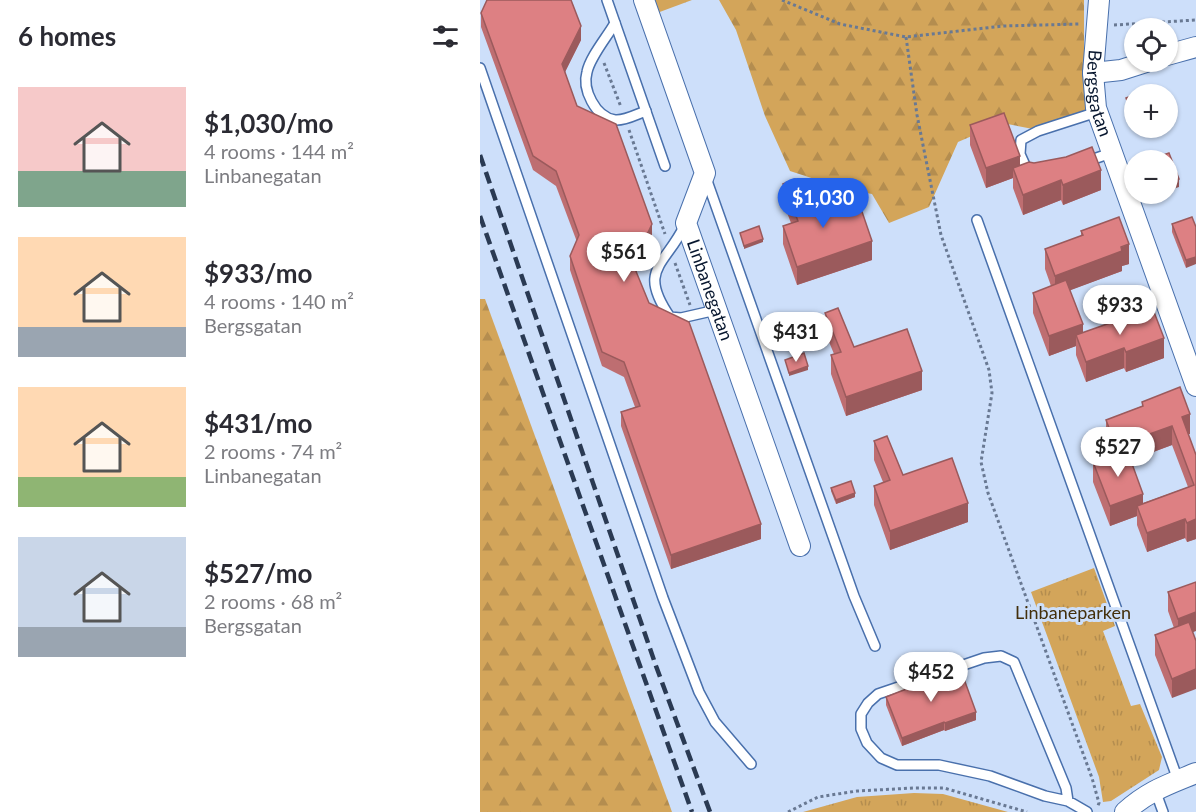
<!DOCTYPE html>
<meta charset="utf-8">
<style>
body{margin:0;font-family:Lato,sans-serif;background:#f7f7f7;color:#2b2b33;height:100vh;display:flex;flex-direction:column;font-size:22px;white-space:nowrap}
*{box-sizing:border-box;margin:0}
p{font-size:20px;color:#7c7c81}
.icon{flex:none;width:33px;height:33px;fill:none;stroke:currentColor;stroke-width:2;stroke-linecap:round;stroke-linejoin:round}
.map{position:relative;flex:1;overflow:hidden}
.sheet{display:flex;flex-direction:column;background:#fff;width:480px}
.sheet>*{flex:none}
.controls{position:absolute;left:644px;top:18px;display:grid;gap:12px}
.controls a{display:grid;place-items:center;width:54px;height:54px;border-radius:50%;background:#fff;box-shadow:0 2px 4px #0004;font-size:30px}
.price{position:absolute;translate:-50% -51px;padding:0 14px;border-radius:21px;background:#fff;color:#222;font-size:20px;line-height:39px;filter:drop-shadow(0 2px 3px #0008)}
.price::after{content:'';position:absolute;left:50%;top:36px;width:18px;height:14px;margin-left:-9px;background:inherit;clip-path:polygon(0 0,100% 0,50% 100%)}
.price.on{background:#2563eb;color:#fff}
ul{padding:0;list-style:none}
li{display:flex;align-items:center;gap:18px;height:150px;padding:0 18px}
li span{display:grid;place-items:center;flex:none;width:168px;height:120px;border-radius:0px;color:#555}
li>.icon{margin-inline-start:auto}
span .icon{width:72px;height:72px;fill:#fffc;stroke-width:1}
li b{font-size:26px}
h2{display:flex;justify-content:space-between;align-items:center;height:72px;padding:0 18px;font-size:26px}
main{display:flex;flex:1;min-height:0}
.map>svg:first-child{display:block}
</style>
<main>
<section class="sheet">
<h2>6 homes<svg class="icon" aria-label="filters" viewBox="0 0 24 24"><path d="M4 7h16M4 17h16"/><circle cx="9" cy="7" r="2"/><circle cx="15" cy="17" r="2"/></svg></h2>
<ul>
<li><span style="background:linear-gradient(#f6c9c9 70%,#7fa58c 0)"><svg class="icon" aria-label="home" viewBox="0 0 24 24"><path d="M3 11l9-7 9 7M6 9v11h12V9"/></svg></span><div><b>$1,030/mo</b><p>4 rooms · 144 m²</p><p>Linbanegatan</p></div></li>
<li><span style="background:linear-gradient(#ffd9b3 75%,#9aa5b1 0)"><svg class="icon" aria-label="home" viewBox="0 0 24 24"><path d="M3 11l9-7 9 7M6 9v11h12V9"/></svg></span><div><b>$933/mo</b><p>4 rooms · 140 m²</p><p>Bergsgatan</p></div></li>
<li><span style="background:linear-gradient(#ffd9b3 75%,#8fb573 0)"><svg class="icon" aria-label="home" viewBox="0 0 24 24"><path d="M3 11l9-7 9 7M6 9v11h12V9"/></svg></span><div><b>$431/mo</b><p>2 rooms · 74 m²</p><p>Linbanegatan</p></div></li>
<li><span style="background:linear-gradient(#c9d6e8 75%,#9aa5b1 0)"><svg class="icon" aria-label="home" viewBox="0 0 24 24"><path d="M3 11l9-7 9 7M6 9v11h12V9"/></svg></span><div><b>$527/mo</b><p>2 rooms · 68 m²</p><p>Bergsgatan</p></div></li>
</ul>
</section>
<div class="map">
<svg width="716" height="812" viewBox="0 0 716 812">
<defs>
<pattern id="grass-tufts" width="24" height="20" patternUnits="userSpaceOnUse" patternTransform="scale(1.5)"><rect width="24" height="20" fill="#d3a55a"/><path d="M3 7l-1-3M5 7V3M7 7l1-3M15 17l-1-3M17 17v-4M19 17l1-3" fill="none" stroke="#b48d4f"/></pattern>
<pattern id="forest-firs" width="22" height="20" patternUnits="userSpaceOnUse" patternTransform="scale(1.5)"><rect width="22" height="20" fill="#d3a55a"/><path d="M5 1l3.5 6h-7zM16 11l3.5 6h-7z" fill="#b48d4f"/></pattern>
</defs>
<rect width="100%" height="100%" fill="#cddffa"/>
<!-- grass -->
<g fill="url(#grass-tufts)">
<polygon points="614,568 635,626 623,631 651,706 660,704 682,757 679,770 631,801 623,802 619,777 551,592"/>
<polygon points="434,793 463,794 528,812 323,812 377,797"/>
</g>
<!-- forest -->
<g fill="url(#forest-firs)">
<polygon points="172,0 212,0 177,13"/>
<polygon points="239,0 604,0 604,75 613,113 553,129 522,123 478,142 449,207 409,223 392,194 365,189 310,171 285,116 256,30"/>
<polygon points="0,299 5,299 192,812 0,812"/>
</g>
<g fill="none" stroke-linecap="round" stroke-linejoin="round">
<defs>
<g id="lane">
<polyline points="127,0 185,166"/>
<path d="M 135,23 C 127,37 110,57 107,72 C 102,89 115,117 135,120 C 145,121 157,114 166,111"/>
<polyline points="0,68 183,598 219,692 235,722 271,764"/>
<polyline points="605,162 631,153"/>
<polyline points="549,174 540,154 541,140 558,131 617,112"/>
<polyline points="226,178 374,596 395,646"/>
<polyline points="497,220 698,780"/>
<path d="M 205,225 C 185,266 157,269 190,317 L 201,318 L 236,310"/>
<polyline points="675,790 683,812"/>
<polyline points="588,801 586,788 534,662 521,656 504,658 398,694 388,703 381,714 381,729 387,743 401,758 417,765 459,765 510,776 565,796 588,801 607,812"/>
</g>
<g id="street">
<path id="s1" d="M 164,0 L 225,173 L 206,223 L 320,546"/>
<path id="s2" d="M 619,0 L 613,73 L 616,108 L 716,386"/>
<polyline points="687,55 716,47"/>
<polyline points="613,73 641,70 666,62"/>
<path d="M 645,812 C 668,791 687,785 716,773"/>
</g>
</defs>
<!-- lane casing -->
<use href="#lane" stroke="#4970ac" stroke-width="12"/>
<!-- street casing -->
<use href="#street" stroke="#4970ac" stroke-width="22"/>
<!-- path -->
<g stroke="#697993" stroke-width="3" stroke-dasharray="3 3" stroke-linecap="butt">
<polyline points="302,0 360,24 426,37 523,26 600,24"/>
<polyline points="634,25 716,20"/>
<polyline points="426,37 437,115 461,235 509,370 512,393 501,462 508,493 612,778 619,803 617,808"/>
<polyline points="124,63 141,107"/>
<polyline points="149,130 185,234"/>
<polyline points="195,263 210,305"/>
<polyline points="308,812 338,797 377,791 434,788 464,788 547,812"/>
</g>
<!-- lane -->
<use href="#lane" stroke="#fff" stroke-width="9"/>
<!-- street -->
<use href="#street" stroke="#fff" stroke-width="20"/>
<!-- rail -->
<g stroke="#2a3a53" stroke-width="4.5" stroke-dasharray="12 6" stroke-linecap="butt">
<polyline points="0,155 176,666 230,812"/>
<polyline points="0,216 212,812"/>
</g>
</g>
<!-- wall -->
<g fill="#be6e71" fill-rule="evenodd">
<polygon points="1,13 101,40 85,72 97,106 172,239 156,272 169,303 281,539 191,569 141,426 141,412 155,407 144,377 122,366 90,270 90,256 97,242 76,186 53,170 1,27"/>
<polygon points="654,95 654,128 661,128 655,130 646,105 646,98"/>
<polygon points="490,125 540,165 621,190 583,205 581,200 543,215 533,188 533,178 506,188 490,145"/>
<polygon points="303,184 331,216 392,260 317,285 303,244 303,226 311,223 303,202"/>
<polygon points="712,217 706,268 692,232 692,224"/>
<polygon points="601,231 649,264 642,266 642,271 590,290 603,333 684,358 646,372 644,368 606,382 596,355 596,346 569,356 553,313 553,293 571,286 565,269 565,249 601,236"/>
<polygon points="345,313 374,347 442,390 366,416 351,374 351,355 354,354 345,332"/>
<path d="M 662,402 L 710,434 L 708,434 L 716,455 L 716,539 L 707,542 L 705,538 L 667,552 L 657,525 L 657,516 L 630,526 L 613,482 L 613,462 L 632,455 L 626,439 L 626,420 L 662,406 ZM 692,445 L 708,487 L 663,503 L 651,460 Z"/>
<polygon points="394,441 423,475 488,522 410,550 394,505 394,486 403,482 394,460"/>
<polygon points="351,488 375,497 356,504 351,491"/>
<polygon points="688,592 713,632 692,698 675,655 675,635 694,628 688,611"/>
<polygon points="406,697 496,720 465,731 464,730 422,746 406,705"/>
</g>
<!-- shaded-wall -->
<g fill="#9b5a5c">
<polygon points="101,26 101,40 82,78 82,64"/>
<polygon points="540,156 540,176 533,168 533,178 506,188 506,168"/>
<polygon points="621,170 621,190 583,205 583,185"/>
<polygon points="699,179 699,187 687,191 687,183"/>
<polygon points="581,180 581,200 543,215 543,195"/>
<polygon points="172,224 172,239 153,279 153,264"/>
<polygon points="283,239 283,242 264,249 264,246"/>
<polygon points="392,241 392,260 317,285 317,267"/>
<polygon points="649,244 649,264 642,266 642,271 575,296 575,276"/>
<polygon points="716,257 716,264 706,268 706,260"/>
<polygon points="603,324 603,344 596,335 596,346 569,356 569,336"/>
<polygon points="684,338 684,358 646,372 646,352"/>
<polygon points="644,348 644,368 606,382 606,362"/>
<polygon points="328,366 328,370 309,376 309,373"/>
<polygon points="442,371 442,390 366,416 366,397"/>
<polygon points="710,414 710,434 702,436 702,417"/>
<polygon points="692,426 692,445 636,466 636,446"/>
<polygon points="375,493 375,497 356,504 356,500"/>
<polygon points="663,494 663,514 657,506 657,516 630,526 630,506"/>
<polygon points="488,503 488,522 410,550 410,531"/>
<polygon points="705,519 705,538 667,552 667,533"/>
<polygon points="716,519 716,539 707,542 707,523"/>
<polygon points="281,524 281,539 191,569 191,555"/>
<polygon points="716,612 716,631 698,638 698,619"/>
<polygon points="716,669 716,689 692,698 692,679"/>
<polygon points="496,712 496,720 465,731 465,723"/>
<polygon points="464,722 464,730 422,746 422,738"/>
</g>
<!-- building -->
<g fill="#dd8083" stroke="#9b5a5c" stroke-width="1.5">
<polygon points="7,0 91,0 101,26 82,64 97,106 136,124 172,224 153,264 169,303 209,322 281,524 191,555 141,412 160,406 144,362 122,352 90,256 99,235 76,171 53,156 1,13"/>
<polygon points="667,90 668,94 655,94"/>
<polygon points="654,95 654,120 646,98"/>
<polygon points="524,113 540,156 506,168 490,125"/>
<polygon points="612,147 621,170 583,185 581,180 543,195 533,168 549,162 554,163 586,157"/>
<polygon points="689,153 699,179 687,183 687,160 669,160"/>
<polygon points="315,179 331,216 378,200 392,241 317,267 303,226 318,221 303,184"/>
<polygon points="639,217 649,244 641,247 642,251 575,276 565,249 603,235 601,231"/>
<polygon points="712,217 716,227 716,257 706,260 692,224"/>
<polygon points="279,226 283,239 264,246 260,233"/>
<polygon points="586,280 603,324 569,336 553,293"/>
<polygon points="358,308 374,347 427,329 442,371 366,397 351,355 361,352 345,313"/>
<polygon points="664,311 666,315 674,312 684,338 646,352 644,348 606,362 596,335"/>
<polygon points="324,353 328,366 309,373 305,360"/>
<polygon points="700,387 710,414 702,417 716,455 716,519 707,523 705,519 667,533 657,506 714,485 705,461 692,426 636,446 626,420 663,406 662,402"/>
<polygon points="407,436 423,475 472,458 488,503 410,531 394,486 410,480 394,441"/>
<polygon points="647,450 663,494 630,506 613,462"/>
<polygon points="371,481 375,493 356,500 351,488"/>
<polygon points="716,582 716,612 698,619 688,592"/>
<polygon points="709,622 716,641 716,669 692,679 675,635"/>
<polygon points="480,668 496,712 465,723 464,722 422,738 406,697"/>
</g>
<g text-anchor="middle" stroke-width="6" stroke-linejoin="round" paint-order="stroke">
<!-- street labels -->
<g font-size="18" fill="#07162e" stroke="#cddffa">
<text dy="6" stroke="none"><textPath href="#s2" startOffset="94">Bergsgatan</textPath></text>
<text dy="6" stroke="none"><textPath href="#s1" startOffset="308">Linbanegatan</textPath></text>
</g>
<!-- park labels -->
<g font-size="18" fill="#432f0b" stroke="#cddffa">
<text x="593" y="619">Linbaneparken</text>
</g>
</g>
</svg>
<div class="controls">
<a><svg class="icon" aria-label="locate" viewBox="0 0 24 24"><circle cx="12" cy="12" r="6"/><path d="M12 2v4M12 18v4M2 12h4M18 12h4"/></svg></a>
<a>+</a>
<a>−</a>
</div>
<b class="price on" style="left:343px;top:229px">$1,030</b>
<b class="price" style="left:144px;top:283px">$561</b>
<b class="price" style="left:640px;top:336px">$933</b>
<b class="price" style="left:316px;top:363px">$431</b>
<b class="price" style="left:638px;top:478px">$527</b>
<b class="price" style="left:451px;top:703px">$452</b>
</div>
</main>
